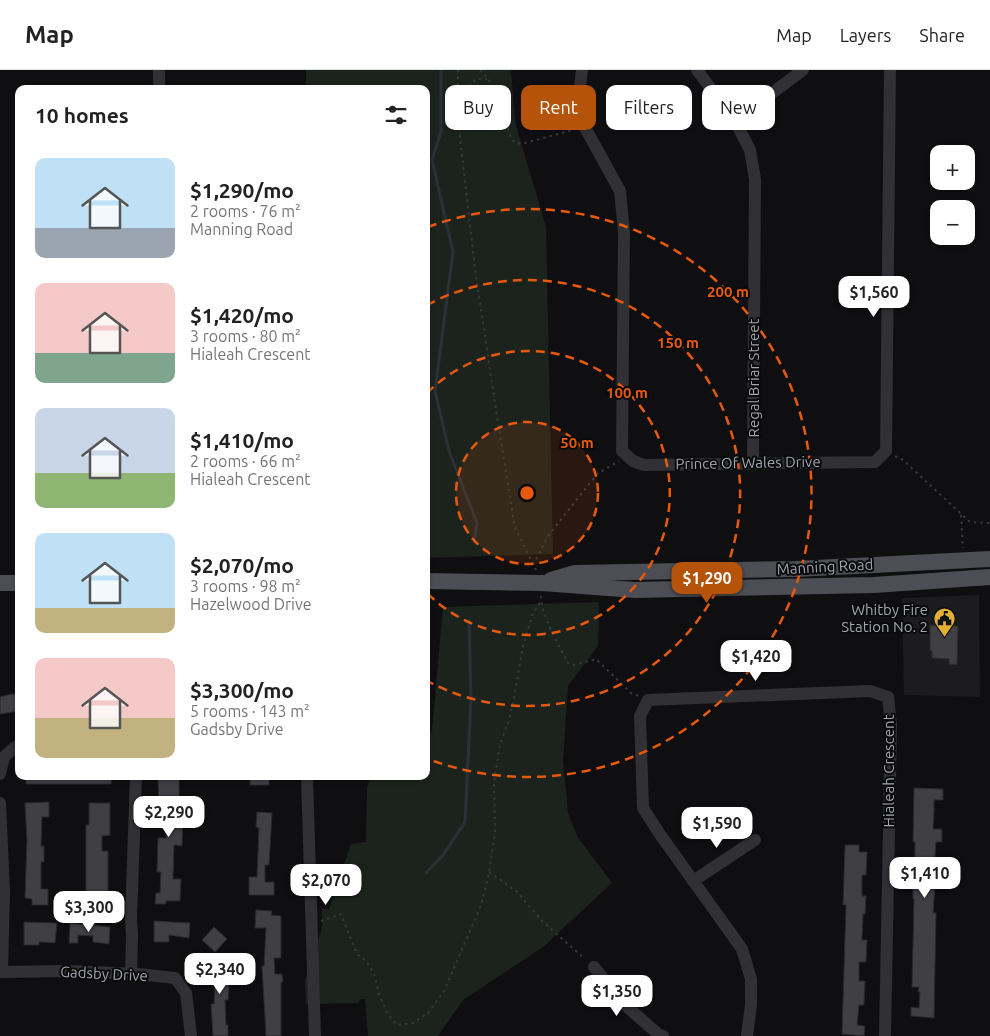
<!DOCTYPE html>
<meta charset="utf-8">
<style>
body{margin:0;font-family:Ubuntu,sans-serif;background:#f2f2f2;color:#222;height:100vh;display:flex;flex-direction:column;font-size:19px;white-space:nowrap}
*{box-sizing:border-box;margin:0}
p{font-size:16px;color:#767676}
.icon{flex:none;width:28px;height:28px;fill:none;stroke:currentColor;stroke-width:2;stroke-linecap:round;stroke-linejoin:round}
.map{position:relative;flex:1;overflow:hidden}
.sheet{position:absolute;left:15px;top:15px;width:415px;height:695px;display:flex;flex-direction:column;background:#fff;border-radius:10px;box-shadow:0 1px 4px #0004}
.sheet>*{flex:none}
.guide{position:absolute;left:445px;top:15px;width:470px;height:45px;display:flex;gap:10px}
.fabs{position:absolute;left:930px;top:75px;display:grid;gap:10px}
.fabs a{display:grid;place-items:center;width:45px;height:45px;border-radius:10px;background:#fff;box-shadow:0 1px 4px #0004;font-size:25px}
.price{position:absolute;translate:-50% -42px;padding:0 11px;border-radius:10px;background:#fff;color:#222;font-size:16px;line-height:32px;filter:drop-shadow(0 1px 2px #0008)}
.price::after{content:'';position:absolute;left:50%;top:30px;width:15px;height:11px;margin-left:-8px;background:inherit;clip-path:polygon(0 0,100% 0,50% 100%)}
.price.current{background:#b45309;color:#fff}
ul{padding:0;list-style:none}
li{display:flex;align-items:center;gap:15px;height:125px;padding:0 20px}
li span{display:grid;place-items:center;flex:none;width:140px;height:100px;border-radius:10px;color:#555}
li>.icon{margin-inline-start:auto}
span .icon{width:60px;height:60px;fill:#fffc;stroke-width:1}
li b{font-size:21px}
h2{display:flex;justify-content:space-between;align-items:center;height:60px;padding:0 20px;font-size:21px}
.pill{padding:0 18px;border-radius:10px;background:#fff;box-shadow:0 1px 4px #0004;font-size:18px;line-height:45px}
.pill.current{background:#b45309;color:#fff}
header{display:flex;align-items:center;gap:30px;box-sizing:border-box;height:70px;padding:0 25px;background:#fff;border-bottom:1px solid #e0e0e0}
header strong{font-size:24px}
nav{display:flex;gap:28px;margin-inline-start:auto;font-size:18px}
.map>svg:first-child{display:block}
</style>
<header>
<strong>Map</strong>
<nav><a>Map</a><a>Layers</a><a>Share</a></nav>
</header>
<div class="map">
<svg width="990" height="966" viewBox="0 0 990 966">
<rect width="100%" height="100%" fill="#0f0f11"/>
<!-- built -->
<polygon fill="#1c1b1d" points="979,525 980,627 904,625 902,528"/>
<!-- green -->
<g fill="#1c231d">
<polygon points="306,0 511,0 515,52 546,157 553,484 426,488 426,19 306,19"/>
<polygon points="599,532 598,576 568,616 563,690 568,743 577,766 612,813 543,877 463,930 438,966 368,966 365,929 361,929 358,933 306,934 305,911 322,858 322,839 329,839 351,774 366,772 367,718 371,706 426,706 426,664 432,661 443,537"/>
</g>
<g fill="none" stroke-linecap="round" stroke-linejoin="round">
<!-- stream -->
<g stroke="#2a3138" stroke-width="3">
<polyline points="441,0 441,62 432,90 453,182 435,321 449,381 477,453 474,472"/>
<polyline points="426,803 443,785 465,752 471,629 469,550"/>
</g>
</g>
<!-- building -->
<g fill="#3f3f44" stroke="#2a292c">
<polygon points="930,555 958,556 957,595 949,594 949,589 932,588 932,581 930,581"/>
<polygon points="11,624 19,624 19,641 0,644 0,627"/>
<polygon points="26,706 112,706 111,714 26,714"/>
<polygon points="165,706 179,706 179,728 183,729 182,776 174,775 173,809 181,809 180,831 166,831 166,834 155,834 156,823 160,823 161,802 157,802 158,768 166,768 166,746 159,746 158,708 165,708"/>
<rect x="250" y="706" width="19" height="9"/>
<polygon points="914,718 943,719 943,730 934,730 934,743 933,759 942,759 942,772 936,772 934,799 936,799 933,843 936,843 934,948 911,946 911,937 919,938 920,922 918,922 919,917 912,917 914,829 913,829 913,807 915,785 915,772 913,772"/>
<polygon points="49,732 49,747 42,747 41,776 44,776 44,792 41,792 41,819 48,819 48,835 32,835 32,829 25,828 27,770 25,733"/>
<polygon points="89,733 110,733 110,765 102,766 102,781 108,781 108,836 86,836 86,755 89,755"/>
<polygon points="257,742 272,743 269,795 265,795 265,812 274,812 274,825 249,825 249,807 257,807 259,758 256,757"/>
<polygon points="845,775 859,775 859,782 867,782 866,805 862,805 862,826 866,826 865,844 863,844 862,870 867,870 866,892 859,892 859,911 865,911 864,935 859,935 857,955 865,956 864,966 842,964 846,835 843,835"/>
<polygon points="256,840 272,841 271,845 281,846 281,888 274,888 275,904 282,904 283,912 281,912 281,966 266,966 262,896 264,896 266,858 255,858"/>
<polygon points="154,851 190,853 189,868 169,865 169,872 154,872"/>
<polygon points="24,852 57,853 55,873 39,872 39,875 24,875"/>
<polygon points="70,853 110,857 109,874 93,872 93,866 78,865 78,873 69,873"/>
<polygon points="214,857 227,869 215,882 202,870"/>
<polygon points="227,885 230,901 228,930 225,930 226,955 228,955 228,966 213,966 211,934 214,934 215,913 211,888"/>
</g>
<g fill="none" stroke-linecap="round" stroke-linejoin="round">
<!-- path -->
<g stroke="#37383c" stroke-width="2" stroke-dasharray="2.5 4" stroke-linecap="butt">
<polyline points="458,0 457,41 475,199 496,340 515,458 536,500"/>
<path d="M 480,0 C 498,16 503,46 511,68 C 515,74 518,74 525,73 L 573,60"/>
<polyline points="458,40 470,15 476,9 487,9"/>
<polyline points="895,386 903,390 970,452 990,453"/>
<polyline points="961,445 963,478"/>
<polyline points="533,495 548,466 597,404 619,391"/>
<path d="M 541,526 C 540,543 560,577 568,593 L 574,595 L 596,589 L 631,623 L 639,626"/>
<polyline points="489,802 517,822 543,852 585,889"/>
<polyline points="321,851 341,844 357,884 366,891 374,903 379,924 387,943 397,955 413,953 429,942 444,921 480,838 488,808 495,763 494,712 500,675 509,650 514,628 523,576 533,543 541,531"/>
</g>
<!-- minor -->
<g stroke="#313135" stroke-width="12">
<polyline points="582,0 577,43 620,121 624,162 622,381 633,391 644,395 875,392 886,381 890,0"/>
<polyline points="697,0 735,51 750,80 755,109 753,393"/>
<polyline points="159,19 159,0"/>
<polyline points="735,51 803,0"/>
<polyline points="0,704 4,687 15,677 19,677"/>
<polyline points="307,706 315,966"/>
<polyline points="0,733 4,821 2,902"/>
<polyline points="693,811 755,770"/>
<polyline points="594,897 625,935 658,964 663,966"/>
<polyline points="0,902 68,901 138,904 175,908 186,923 191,966"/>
<polyline points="131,904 132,866 131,848 136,706"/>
<polyline points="747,966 751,935 751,909 742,879 659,763 643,738 640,646 648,630 870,621 888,627 891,655 885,966"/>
</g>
<!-- major -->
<g stroke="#4d4e54" stroke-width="16">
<polyline points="551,510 575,503 796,499 990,489"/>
<polyline points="426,511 542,513 635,520 874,515 990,507"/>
<polyline points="0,513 19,513"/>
</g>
</g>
<!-- distance rings -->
<circle cx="527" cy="423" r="71" fill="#e8590c" fill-opacity=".12"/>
<g fill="none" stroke="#e8590c" stroke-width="2.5" stroke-dasharray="9 6">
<circle cx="527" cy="423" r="71"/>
<path d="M427 323A142 142 0 1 1 427 523"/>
<path d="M427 235A213 213 0 1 1 427 611"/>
<path d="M428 157A284 284 0 1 1 428 689"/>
</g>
<!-- icons -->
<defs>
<symbol id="civic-pin" viewBox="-11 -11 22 30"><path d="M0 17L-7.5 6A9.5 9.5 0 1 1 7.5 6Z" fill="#e3b035" stroke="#0a0a0b"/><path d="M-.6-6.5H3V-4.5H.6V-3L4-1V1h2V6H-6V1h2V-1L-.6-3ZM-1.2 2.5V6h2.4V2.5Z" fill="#111"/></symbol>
</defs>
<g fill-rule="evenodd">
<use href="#civic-pin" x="932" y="536" width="25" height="34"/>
</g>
<g text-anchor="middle" stroke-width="4" stroke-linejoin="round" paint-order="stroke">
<!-- street labels -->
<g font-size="15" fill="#a1a5b0" stroke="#0a0a0b">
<text transform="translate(754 308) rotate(-90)" y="5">Regal Briar Street</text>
<text transform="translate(748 393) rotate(-1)" y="5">Prince Of Wales Drive</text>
<text transform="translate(825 497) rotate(-3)" y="5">Manning Road</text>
<text transform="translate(889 701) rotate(-90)" y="5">Hialeah Crescent</text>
<text transform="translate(104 904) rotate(3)" y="5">Gadsby Drive</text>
</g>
<!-- poi labels -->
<g font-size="15" fill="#a1a5b0" stroke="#0a0a0b" text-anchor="end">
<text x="928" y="545">Whitby Fire<tspan x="928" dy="17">Station No. 2</tspan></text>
</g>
</g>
<circle cx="527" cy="423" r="8" fill="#e8590c" stroke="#0a0a0b" stroke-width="2.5"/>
<g font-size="15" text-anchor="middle" font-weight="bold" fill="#e8590c" stroke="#0a0a0b" stroke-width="4" stroke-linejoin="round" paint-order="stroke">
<text x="728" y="227">200 m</text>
<text x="678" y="278">150 m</text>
<text x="627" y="328">100 m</text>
<text x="577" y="378">50 m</text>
</g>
</svg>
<div class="fabs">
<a>+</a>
<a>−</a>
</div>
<b class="price" style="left:874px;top:248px">$1,560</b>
<b class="price current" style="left:707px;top:534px">$1,290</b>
<b class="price" style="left:756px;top:612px">$1,420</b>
<b class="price" style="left:169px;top:768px">$2,290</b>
<b class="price" style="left:717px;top:779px">$1,590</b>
<b class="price" style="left:925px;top:829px">$1,410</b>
<b class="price" style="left:326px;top:836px">$2,070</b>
<b class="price" style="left:89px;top:863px">$3,300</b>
<b class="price" style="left:220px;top:925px">$2,340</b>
<b class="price" style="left:617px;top:947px">$1,350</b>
<div class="guide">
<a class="pill">Buy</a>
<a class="pill current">Rent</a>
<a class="pill">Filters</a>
<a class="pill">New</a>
</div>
<section class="sheet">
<h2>10 homes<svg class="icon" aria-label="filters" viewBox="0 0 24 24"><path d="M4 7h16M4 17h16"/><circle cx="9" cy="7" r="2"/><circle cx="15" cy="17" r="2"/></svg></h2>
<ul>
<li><span style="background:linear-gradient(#bfe0f5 70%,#9aa5b1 0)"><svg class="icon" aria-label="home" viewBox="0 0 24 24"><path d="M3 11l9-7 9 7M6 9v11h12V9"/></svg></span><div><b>$1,290/mo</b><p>2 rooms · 76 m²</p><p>Manning Road</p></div></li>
<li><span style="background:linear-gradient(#f6c9c9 70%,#7fa58c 0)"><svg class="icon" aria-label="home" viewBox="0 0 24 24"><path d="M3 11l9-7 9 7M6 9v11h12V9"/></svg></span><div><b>$1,420/mo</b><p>3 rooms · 80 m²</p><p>Hialeah Crescent</p></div></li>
<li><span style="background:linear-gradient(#c9d6e8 65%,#8fb573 0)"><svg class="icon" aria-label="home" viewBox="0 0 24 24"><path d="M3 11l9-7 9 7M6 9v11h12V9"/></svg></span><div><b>$1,410/mo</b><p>2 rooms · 66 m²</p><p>Hialeah Crescent</p></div></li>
<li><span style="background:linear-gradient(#bfe0f5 75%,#c2b280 0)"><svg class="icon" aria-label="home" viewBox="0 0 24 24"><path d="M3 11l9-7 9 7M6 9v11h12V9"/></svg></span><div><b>$2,070/mo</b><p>3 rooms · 98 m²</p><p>Hazelwood Drive</p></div></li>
<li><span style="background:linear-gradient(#f6c9c9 60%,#c2b280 0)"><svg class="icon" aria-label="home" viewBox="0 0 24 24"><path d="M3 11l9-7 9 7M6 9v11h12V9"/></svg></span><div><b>$3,300/mo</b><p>5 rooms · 143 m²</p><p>Gadsby Drive</p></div></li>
</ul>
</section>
</div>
